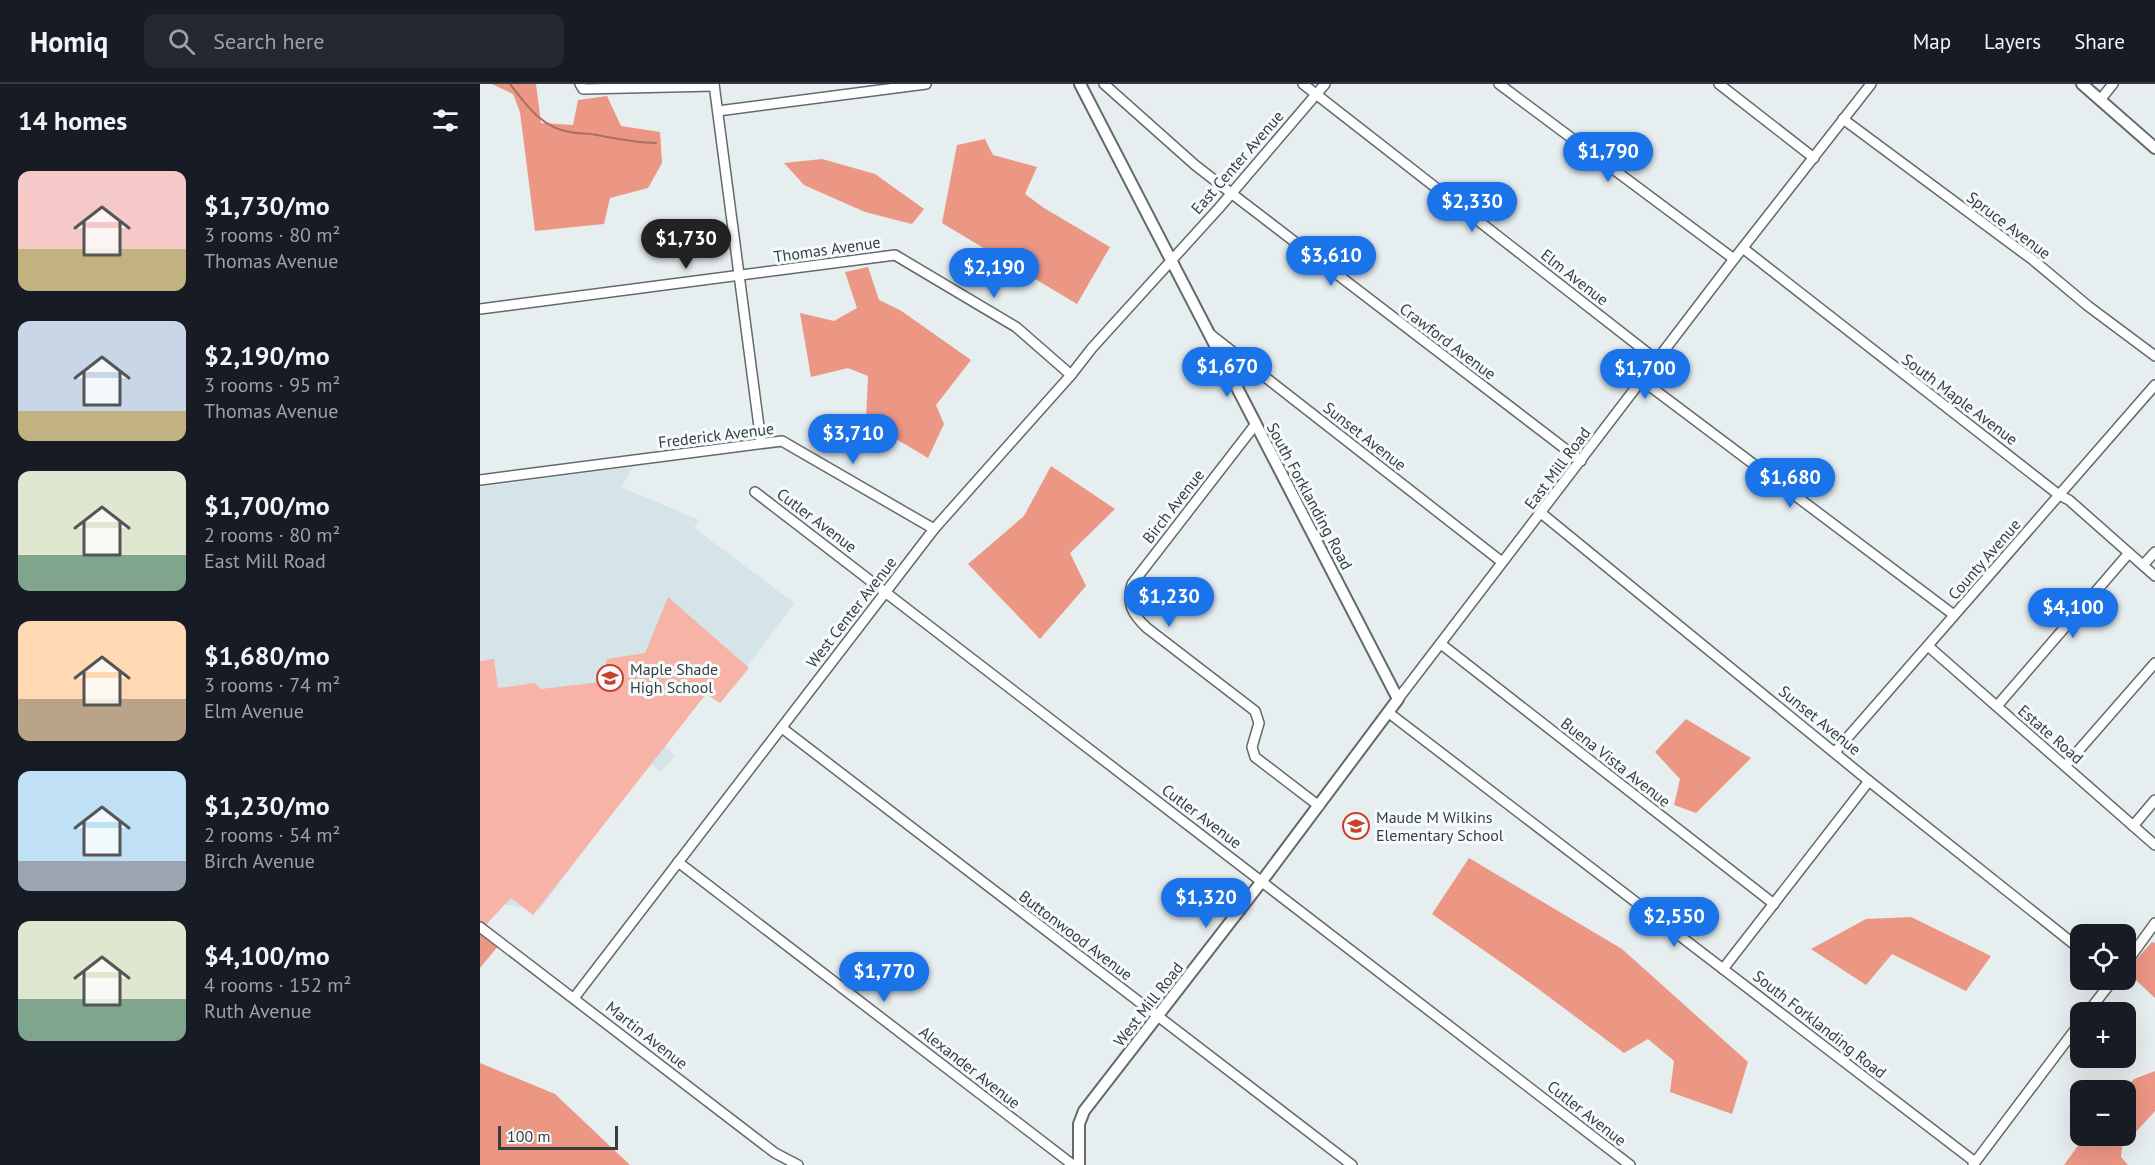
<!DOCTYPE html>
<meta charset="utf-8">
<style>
body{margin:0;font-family:"PT Sans",sans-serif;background:#242831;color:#f1f3f6;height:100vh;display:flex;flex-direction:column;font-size:22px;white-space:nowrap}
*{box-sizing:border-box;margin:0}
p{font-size:20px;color:#9ea1a6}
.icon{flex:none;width:33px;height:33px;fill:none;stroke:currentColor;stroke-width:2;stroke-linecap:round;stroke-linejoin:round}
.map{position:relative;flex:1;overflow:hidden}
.sheet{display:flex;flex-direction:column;background:#171b24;width:480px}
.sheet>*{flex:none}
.controls{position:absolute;left:1590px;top:840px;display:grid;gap:12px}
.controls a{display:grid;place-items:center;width:66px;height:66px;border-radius:12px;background:#171b24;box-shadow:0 6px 24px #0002;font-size:30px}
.scale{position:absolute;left:18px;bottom:15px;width:120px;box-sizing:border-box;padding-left:6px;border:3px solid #3a3d3e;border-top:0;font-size:16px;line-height:21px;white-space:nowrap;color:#3a3d3e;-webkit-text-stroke:4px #f4fbfd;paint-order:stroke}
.price{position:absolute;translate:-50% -51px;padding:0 14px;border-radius:21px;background:#1a73e8;color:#fff;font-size:20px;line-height:39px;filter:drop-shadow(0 2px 3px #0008)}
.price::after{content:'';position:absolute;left:50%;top:36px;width:18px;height:14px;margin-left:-9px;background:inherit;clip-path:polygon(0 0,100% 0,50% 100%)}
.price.active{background:#222;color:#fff}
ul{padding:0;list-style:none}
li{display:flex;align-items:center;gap:18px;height:150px;padding:0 18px}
li span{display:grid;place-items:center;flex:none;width:168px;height:120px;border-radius:12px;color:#555}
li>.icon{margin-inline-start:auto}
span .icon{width:72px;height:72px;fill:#fffc;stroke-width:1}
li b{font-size:26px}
h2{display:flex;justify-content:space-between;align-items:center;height:72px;padding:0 18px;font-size:26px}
header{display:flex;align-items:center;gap:36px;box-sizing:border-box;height:84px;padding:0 30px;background:#171b24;border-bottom:2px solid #363941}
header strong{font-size:28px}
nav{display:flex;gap:33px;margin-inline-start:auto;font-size:21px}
.search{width:420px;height:54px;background:#242831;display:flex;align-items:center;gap:15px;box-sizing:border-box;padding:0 21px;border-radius:12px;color:#9ea1a6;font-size:22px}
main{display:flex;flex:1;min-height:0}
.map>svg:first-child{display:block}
</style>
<header>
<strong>Homiq</strong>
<div class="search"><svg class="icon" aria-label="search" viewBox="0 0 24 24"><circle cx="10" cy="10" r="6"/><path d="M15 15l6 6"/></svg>Search here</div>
<nav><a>Map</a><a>Layers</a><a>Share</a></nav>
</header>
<main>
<section class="sheet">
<h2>14 homes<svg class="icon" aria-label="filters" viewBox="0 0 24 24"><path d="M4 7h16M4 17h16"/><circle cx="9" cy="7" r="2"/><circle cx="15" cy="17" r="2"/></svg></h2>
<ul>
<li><span style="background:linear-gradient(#f6c9c9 65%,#c2b280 0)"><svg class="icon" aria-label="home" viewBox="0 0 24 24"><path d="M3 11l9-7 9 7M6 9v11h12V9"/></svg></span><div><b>$1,730/mo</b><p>3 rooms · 80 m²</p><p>Thomas Avenue</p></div></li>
<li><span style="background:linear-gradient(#c9d6e8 75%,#c2b280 0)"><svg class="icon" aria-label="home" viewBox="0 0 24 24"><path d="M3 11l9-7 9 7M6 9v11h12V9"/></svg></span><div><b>$2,190/mo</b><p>3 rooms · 95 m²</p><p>Thomas Avenue</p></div></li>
<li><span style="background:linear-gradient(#dfe7d0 70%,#7fa58c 0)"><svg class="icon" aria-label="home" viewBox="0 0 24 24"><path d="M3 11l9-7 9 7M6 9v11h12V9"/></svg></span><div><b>$1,700/mo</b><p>2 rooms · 80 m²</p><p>East Mill Road</p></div></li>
<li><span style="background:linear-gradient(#ffd9b3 65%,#b9a48a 0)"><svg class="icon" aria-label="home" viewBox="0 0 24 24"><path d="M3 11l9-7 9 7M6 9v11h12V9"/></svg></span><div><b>$1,680/mo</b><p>3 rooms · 74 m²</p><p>Elm Avenue</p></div></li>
<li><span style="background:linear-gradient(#bfe0f5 75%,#9aa5b1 0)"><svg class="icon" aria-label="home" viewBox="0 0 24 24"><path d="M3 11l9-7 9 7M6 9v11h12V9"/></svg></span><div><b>$1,230/mo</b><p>2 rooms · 54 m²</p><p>Birch Avenue</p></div></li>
<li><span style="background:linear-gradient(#dfe7d0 65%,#7fa58c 0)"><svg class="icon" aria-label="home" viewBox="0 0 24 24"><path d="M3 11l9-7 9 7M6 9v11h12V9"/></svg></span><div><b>$4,100/mo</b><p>4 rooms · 152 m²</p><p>Ruth Avenue</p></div></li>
</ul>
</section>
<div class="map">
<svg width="1675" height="1081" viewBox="0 0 1675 1081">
<rect width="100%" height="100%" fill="#e7eef0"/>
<!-- built -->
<polygon fill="#d4e4e9" points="153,383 141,403 219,436 214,444 314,519 241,619 226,609 185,662 195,671 181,688 170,679 59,826 0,817 0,403"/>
<!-- green -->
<polygon fill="#f7b3a5" points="188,513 269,584 240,619 226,610 53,831 31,814 3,844 0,842 0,577 14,575 18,604 55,599 61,605 122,598 127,575 165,569"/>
<!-- forest -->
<g fill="#ec9684">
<polygon points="12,0 56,0 61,39 93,41 98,16 127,12 141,42 180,48 182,79 168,104 130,114 124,140 55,147 40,28 33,10"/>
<polygon points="505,55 513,71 557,83 545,110 564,124 630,163 597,220 462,139 477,61"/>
<polygon points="342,75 395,90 444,125 432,140 385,128 324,101 304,79"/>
<polygon points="388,183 399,216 420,226 491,276 456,321 464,340 448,374 386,337 388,292 368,284 331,293 320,229 354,237 377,224 365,188"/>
<polygon points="571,382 635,425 590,469 606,502 560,555 488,480 544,432"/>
<polygon points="1206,635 1271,674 1216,729 1194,721 1200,695 1175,668"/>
<polygon points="989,774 1142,865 1268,978 1252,1030 1190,1008 1194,977 1168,955 1144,969 1053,901 952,830"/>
<polygon points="1431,833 1511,872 1486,907 1412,870 1386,901 1331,865 1386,835"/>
<polygon points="0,842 19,861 0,884"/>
<polygon points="1672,858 1675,859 1675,914 1646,887"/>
<polygon points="0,979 75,1010 150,1081 0,1081"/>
<polygon points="1675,987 1675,1027 1642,1063 1641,1073 1648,1081 1584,1081 1605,1052 1646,1052 1646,1006 1644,1006 1654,995"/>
</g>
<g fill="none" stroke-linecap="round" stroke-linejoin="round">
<!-- stream -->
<path stroke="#a96f64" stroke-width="2" d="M 30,0 C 46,21 62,44 90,48 C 99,50 108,49 117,51 C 137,55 156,59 176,59"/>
<defs>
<g id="minor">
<polyline points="100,0 103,5 234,2"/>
<polyline points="234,0 281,358"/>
<polyline points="624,0 715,81 751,109 1101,377"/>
<polyline points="823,0 1178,277"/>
<polyline points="1019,0 1254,175"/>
<polyline points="1239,0 1334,74"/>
<polyline points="1620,16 1633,0"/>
<polyline points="238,27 446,0"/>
<polyline points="1363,35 1553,176 1608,222 1675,272"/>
<polyline points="1264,165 1579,411 1589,416 1675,492"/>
<polyline points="0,225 415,171 536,243 591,291"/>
<polyline points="730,250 1022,478"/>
<polyline points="1163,297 1474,531"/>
<path d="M 775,341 L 652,500 C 646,520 653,531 667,544 L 775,627 L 779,639 L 772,663 L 775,673 L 839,722"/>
<polyline points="0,396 302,357 454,445"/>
<polyline points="275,408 1150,1081"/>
<polyline points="1061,429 1389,697 1600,865"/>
<polyline points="1663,481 1675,468"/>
<polyline points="961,560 1294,820"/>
<polyline points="1448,562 1675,761"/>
<polyline points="918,615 1254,175 1391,0"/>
<polyline points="1517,622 1649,469"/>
<polyline points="909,629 1495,1078"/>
<polyline points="302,644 872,1081"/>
<polyline points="1355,668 1675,301"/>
<polyline points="1585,682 1675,579"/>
<polyline points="1653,742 1675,716"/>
<polyline points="198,778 593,1081"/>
<polyline points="0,843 295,1069 318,1081"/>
<polyline points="1646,879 1675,839"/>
<polyline points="1243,885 1389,697"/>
<polyline points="94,914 454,445 591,291 612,264 739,124 845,0"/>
<polyline points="1608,928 1633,896"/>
<polyline points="1493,1081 1600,939"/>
</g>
<g id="tertiary">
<polyline points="1602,0 1675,64"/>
<polyline points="599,1081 599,1040 604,1027 782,797 918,615 600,0"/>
</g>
</defs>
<!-- minor casing -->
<use href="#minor" stroke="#636a6c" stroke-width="12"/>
<!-- tertiary casing -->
<use href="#tertiary" stroke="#636a6c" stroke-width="14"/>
<!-- minor -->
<use href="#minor" stroke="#fff" stroke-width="9"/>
<!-- tertiary -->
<use href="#tertiary" stroke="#fff" stroke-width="10"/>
</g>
<!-- icons -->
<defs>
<symbol id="school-ring" viewBox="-11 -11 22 22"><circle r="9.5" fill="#f4fbfd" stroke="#cc4029" stroke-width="1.5"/><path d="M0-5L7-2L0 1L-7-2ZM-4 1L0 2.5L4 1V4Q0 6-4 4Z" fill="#cc4029"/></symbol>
</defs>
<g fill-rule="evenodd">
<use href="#school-ring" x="115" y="579" width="30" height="30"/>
<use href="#school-ring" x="861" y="727" width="30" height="30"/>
</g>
<g text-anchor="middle" stroke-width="6" stroke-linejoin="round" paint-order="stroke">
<!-- street labels -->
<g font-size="16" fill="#3a3d3e" stroke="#f4fbfd">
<text transform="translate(757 78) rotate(-49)" y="6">East Center Avenue</text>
<text transform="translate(1529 141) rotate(37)" y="6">Spruce Avenue</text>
<text transform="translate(347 165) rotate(-8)" y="6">Thomas Avenue</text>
<text transform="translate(1095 193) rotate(38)" y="6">Elm Avenue</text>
<text transform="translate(968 257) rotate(37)" y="6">Crawford Avenue</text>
<text transform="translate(1480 315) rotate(37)" y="6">South Maple Avenue</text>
<text transform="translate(236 351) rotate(-7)" y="6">Frederick Avenue</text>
<text transform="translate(885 352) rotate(38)" y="6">Sunset Avenue</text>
<text transform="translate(1077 384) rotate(-53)" y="6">East Mill Road</text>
<text transform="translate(830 412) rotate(62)" y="6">South Forklanding Road</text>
<text transform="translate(693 422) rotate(-52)" y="6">Birch Avenue</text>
<text transform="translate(337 436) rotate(37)" y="6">Cutler Avenue</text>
<text transform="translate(1504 475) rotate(-49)" y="6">County Avenue</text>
<text transform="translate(371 528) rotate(-52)" y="6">West Center Avenue</text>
<text transform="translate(1340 636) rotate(39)" y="6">Sunset Avenue</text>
<text transform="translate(1571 650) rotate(41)" y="6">Estate Road</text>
<text transform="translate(1136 678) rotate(38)" y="6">Buena Vista Avenue</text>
<text transform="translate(722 732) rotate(37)" y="6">Cutler Avenue</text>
<text transform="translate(596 851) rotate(37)" y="6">Buttonwood Avenue</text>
<text transform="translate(668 920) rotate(-52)" y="6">West Mill Road</text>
<text transform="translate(1340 940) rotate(38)" y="6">South Forklanding Road</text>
<text transform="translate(167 951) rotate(38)" y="6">Martin Avenue</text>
<text transform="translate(490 983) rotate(38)" y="6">Alexander Avenue</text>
<text transform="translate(1107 1029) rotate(38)" y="6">Cutler Avenue</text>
</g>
<!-- poi labels -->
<g font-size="16" fill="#3a3d3e" stroke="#f4fbfd" text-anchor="start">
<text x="150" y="591">Maple Shade<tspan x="150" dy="18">High School</tspan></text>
<text x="896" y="739">Maude M Wilkins<tspan x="896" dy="18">Elementary School</tspan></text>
</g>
</g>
</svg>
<div class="controls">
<a><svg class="icon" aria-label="locate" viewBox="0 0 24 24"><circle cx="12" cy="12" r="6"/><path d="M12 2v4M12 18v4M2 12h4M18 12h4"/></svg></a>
<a>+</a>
<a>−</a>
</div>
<div class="scale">100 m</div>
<b class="price" style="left:1128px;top:99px">$1,790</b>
<b class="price" style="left:992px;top:149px">$2,330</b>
<b class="price active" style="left:206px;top:186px">$1,730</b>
<b class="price" style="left:851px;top:203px">$3,610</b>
<b class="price" style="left:514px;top:215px">$2,190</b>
<b class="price" style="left:747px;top:314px">$1,670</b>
<b class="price" style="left:1165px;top:316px">$1,700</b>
<b class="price" style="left:373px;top:381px">$3,710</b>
<b class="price" style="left:1310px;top:425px">$1,680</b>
<b class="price" style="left:689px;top:544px">$1,230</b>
<b class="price" style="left:1593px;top:555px">$4,100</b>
<b class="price" style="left:726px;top:845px">$1,320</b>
<b class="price" style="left:1194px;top:864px">$2,550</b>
<b class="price" style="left:404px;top:919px">$1,770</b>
</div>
</main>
